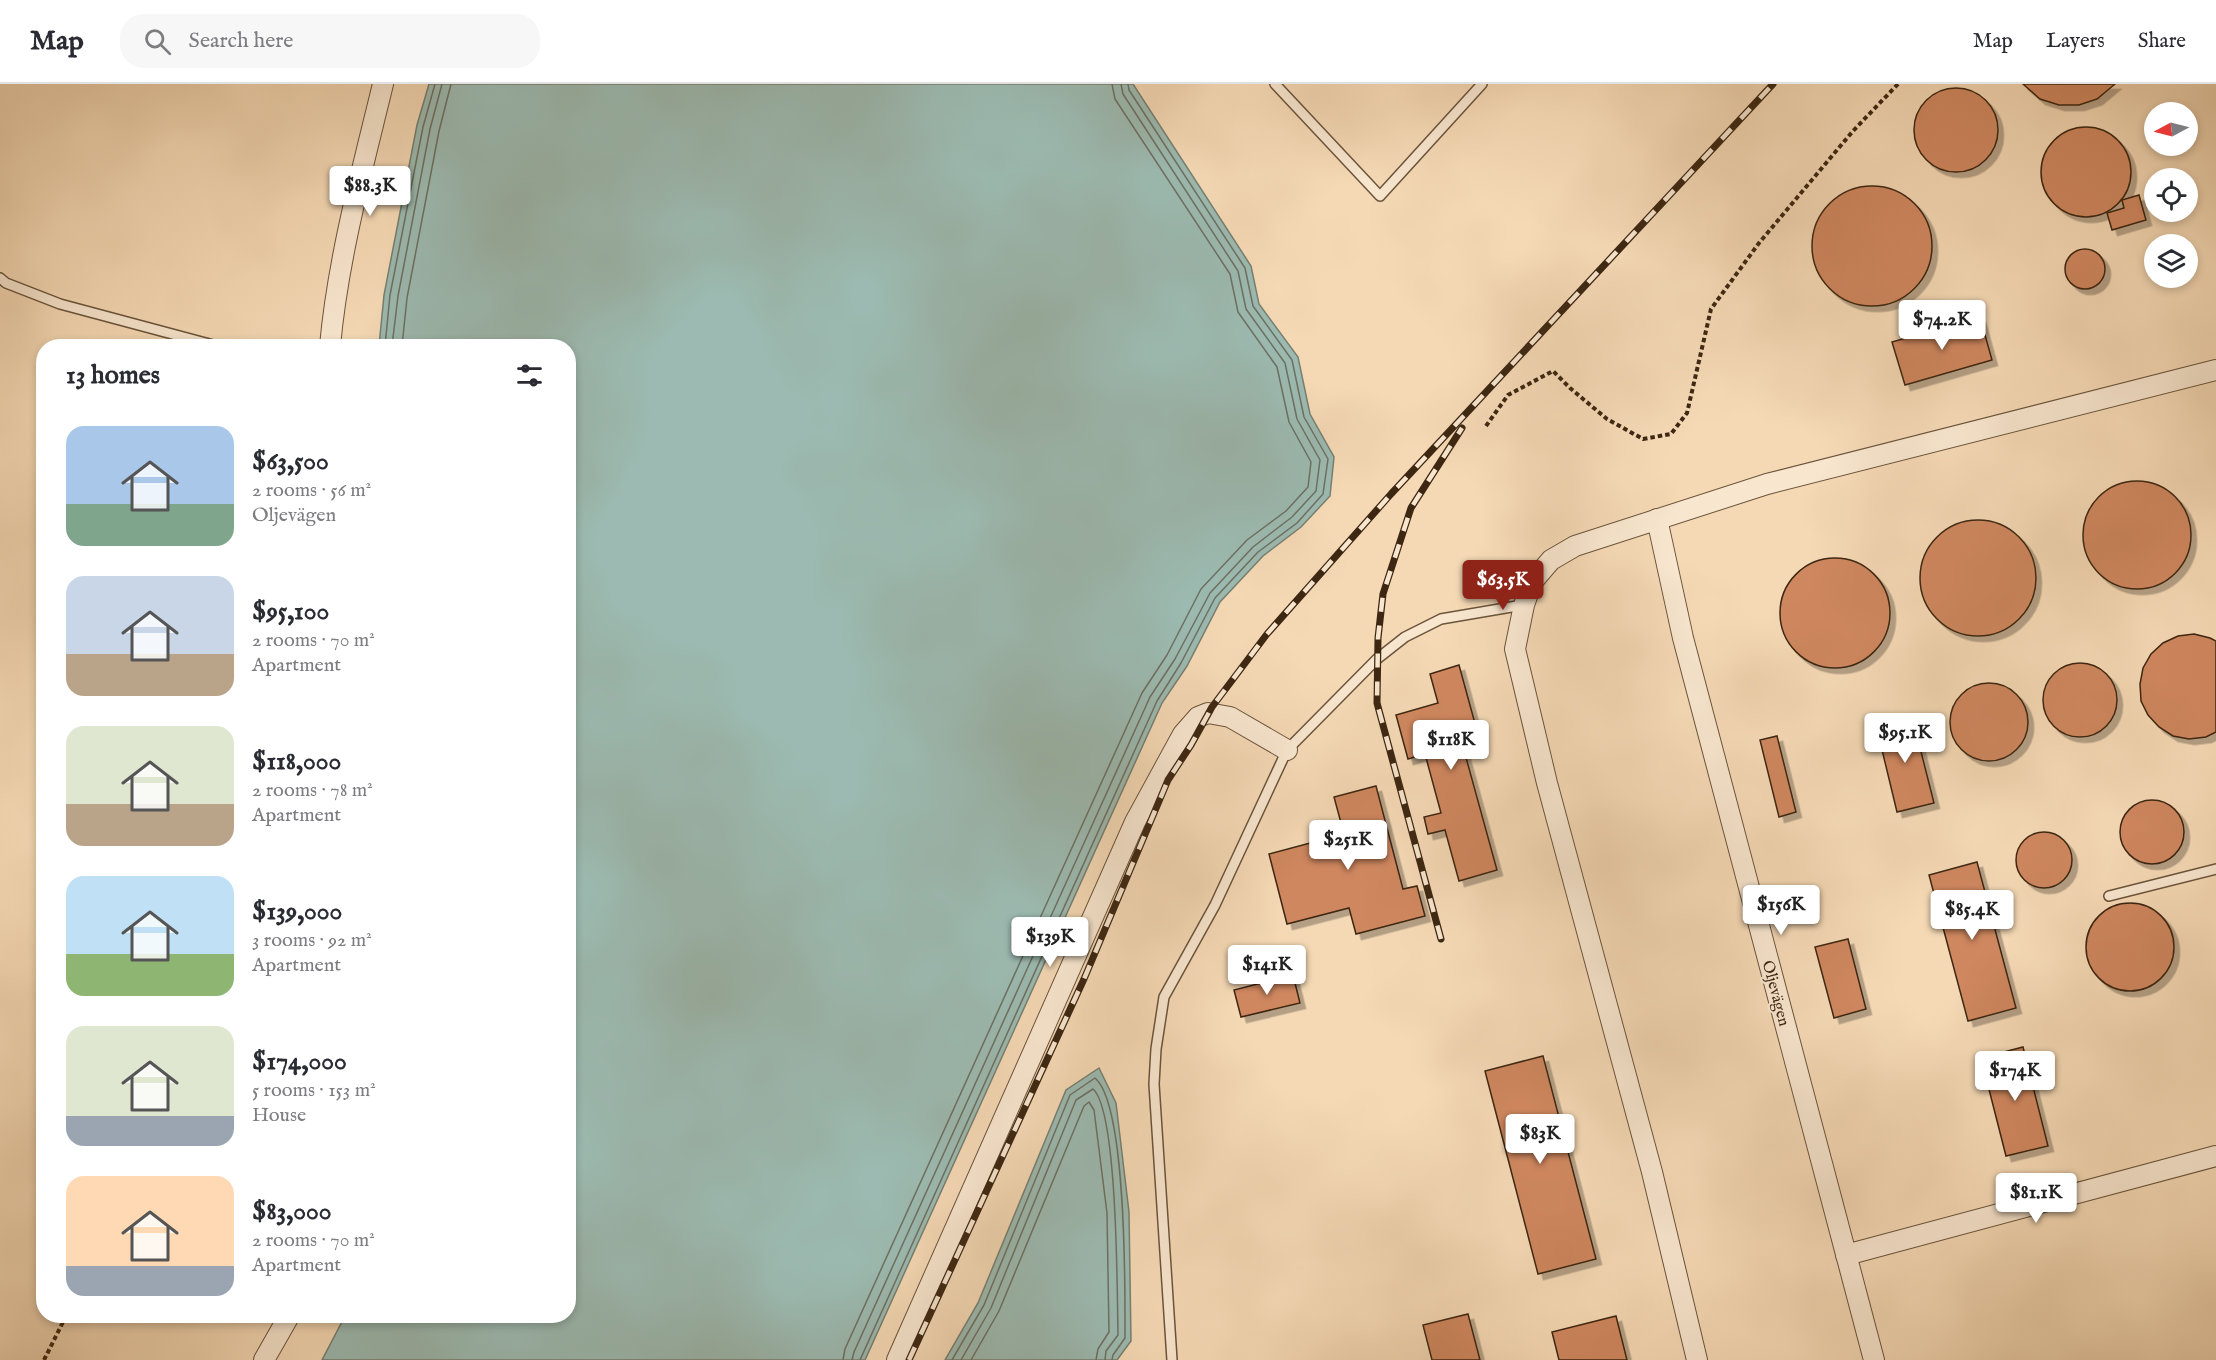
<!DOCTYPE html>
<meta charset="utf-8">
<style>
body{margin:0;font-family:"IM FELL English",serif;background:#f7f7f7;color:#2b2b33;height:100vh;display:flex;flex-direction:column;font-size:22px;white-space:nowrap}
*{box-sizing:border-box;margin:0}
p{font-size:20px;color:#7c7c81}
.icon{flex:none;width:33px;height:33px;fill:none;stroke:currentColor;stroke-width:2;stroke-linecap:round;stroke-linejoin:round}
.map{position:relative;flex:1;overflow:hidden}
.sheet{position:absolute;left:36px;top:255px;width:540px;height:984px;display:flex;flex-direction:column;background:#fff;border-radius:24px;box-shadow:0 3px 9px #0003}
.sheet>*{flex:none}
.needle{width:39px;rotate:263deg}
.tools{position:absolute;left:2144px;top:18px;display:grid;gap:12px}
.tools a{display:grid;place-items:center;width:54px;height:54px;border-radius:50%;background:#fff;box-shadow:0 3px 9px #0003;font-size:30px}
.price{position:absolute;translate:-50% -51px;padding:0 14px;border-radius:6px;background:#fff;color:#222;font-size:20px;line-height:39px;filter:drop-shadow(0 2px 3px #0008)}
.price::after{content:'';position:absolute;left:50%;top:36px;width:18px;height:14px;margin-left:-9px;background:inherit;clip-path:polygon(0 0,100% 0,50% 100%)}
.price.on{background:#8f2418;color:#fff}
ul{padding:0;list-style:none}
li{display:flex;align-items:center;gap:18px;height:150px;padding:0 30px}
li span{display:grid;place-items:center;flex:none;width:168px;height:120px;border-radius:18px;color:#555}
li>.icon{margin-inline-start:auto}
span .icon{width:72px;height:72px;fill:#fffc;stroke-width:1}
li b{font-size:26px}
h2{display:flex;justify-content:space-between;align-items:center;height:72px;padding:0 30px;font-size:26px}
header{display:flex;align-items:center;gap:36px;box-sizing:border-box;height:84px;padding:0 30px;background:#fff;border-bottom:2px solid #e1e1e2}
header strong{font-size:28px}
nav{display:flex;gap:33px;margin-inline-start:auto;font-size:21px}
.search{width:420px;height:54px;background:#f7f7f7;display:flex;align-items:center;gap:15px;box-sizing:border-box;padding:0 21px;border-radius:24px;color:#7c7c81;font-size:22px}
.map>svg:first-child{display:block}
</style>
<header>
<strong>Map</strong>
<div class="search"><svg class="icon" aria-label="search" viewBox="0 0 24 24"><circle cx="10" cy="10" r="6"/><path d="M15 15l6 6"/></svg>Search here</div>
<nav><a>Map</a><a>Layers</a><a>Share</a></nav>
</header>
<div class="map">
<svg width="2216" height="1276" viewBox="0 0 2216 1276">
<defs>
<filter id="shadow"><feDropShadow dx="5.5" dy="5.5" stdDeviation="0" flood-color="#0004"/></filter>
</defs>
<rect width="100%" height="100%" fill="#f5d9b5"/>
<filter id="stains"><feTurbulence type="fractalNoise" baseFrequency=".00333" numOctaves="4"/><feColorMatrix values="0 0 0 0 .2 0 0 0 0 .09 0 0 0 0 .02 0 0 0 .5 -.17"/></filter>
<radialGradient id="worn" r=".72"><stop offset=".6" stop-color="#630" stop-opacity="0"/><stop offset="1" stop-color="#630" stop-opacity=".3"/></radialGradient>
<!-- water -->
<g fill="#9cbab1" stroke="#767f71" stroke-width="1.5">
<polygon points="429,0 1133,0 1251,182 1259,220 1298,273 1310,330 1334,373 1330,412 1301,443 1263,472 1220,518 1187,582 1162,619 865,1276 322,1276 345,1232 568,1232 568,262 379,262 384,211 417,41"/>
<polygon points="1099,984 1116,1019 1129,1128 1131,1257 1117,1276 945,1276 978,1219 1066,1006"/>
</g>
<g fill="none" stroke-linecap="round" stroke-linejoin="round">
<!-- shore -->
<g stroke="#6c7062" stroke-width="1.5">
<polyline points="385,262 390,211 423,43 435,0"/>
<polyline points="392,262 398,212 430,45 442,0"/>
<polyline points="402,262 407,214 439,47 451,0"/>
<polyline points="843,1276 845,1265 1142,609 1167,571 1201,505 1247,456 1286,427 1308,403 1311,378 1289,338 1277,283 1238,228 1230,190 1115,15 1112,0"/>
<polyline points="852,1276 854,1268 1150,613 1175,575 1210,509 1253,463 1292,433 1316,407 1320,376 1297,335 1285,279 1246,225 1238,187 1123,10 1121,0"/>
<polyline points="860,1276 1157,617 1181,579 1215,514 1258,468 1297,439 1323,410 1328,375 1304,333 1292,276 1253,222 1245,184 1129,6 1128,0"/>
<path d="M 952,1276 L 984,1221 L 1070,1011 L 1095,994 C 1127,1021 1125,1207 1125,1254 L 1113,1271 L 1112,1276"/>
<path d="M 961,1276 L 991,1224 L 1076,1016 L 1093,1005 C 1118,1027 1117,1211 1118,1251 L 1106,1267 L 1105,1276"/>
<polyline points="971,1276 999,1227 1084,1022 1089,1018 1094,1026 1107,1129 1109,1248 1098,1265 1096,1276"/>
</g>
</g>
<!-- building -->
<g fill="#cf875e" stroke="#3d2712" stroke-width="1.5" filter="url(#shadow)">
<polygon points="2023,0 2115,0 2097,15 2079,21 2059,21 2040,15"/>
<circle cx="1956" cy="46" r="42"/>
<circle cx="2086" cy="88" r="45"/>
<circle cx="1872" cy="162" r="60"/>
<polygon points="2139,111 2146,136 2112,146 2107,129 2124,124 2122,116"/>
<circle cx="2085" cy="185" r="20"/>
<polygon points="1980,233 1992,276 1905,301 1892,258"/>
<circle cx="2137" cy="451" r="54"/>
<circle cx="1978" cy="494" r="58"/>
<circle cx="1835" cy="529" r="55"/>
<polygon points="2194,550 2210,554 2216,557 2216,648 2206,653 2189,655 2173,652 2159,643 2148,631 2141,617 2140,600 2143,584 2151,570 2163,559 2178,552"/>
<circle cx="2080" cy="616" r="37"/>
<polygon points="1459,581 1479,654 1462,659 1497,786 1459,797 1445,746 1428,750 1424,733 1441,729 1425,670 1408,675 1396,631 1438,619 1430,590"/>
<circle cx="1989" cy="638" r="39"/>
<polygon points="1912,632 1934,719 1897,728 1876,641"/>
<polygon points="1777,652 1796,728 1779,733 1760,656"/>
<polygon points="1376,702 1403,805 1417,802 1425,832 1356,850 1349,824 1287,840 1269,770 1344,750 1334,713"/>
<circle cx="2152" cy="748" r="32"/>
<circle cx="2044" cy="776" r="28"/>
<polygon points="1977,778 2016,924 1968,937 1929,791"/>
<circle cx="2130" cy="863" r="44"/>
<polygon points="1848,855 1866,925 1834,934 1815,863"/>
<polygon points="1293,891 1300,919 1241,933 1234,906"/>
<polygon points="2023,963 2048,1062 2006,1072 1981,974"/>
<polygon points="1543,972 1596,1175 1538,1190 1485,987"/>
<polygon points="1468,1230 1480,1276 1432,1276 1423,1241"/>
<polygon points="1616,1232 1627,1276 1559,1276 1552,1248"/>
</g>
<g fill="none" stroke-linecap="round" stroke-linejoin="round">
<defs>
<g id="lane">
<polyline points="1275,0 1380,112 1482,0"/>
<polyline points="0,194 6,199 60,220 217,262"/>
<polyline points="2109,812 2216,785"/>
<polyline points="1172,1276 1154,1000 1156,965 1164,913 1215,821 1287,666 1377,575 1405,553 1441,535 1523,521"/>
</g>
<g id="street">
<path d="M 330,262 C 338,174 362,87 383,0"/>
<polyline points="1657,435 1683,554 1874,1276"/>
<polyline points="1846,1171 2216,1072"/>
<polyline points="264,1276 289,1232"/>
<polyline points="897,1276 1135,738 1183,650 1198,633 1208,629 1230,633 1287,666"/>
<polyline points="1697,1276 1652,1088 1547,699 1515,565 1524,521 1532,498 1551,476 1575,462 1767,400 2216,286"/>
</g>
</defs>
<!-- lane casing -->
<use href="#lane" stroke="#6b543b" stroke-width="12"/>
<!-- street casing -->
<use href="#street" stroke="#6b543b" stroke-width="22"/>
<!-- path -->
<g stroke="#3d2712" stroke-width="4" stroke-dasharray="4.5 3" stroke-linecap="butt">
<polyline points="1486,342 1508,311 1553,287 1570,304 1607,335 1643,355 1671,350 1687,329 1711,225 1759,159 1853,47 1898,0"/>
<polyline points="44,1276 66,1232"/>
</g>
<!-- lane -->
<use href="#lane" stroke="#f8e6cf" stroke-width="9"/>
<!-- street -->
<use href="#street" stroke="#f8e6cf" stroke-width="20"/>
<defs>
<g id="rail">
<polyline points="1441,855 1377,619 1378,554 1383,510 1411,424 1462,344"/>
<polyline points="909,1276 1084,895 1168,696 1191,661 1212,623 1267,550 1391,410 1773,0"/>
</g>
</defs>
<!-- rail casing -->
<use href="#rail" stroke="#3d2712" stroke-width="7"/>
<!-- rail -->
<use href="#rail" stroke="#f8e6cf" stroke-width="4.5" stroke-dasharray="14" stroke-linecap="butt"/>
</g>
<g text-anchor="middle" stroke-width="4.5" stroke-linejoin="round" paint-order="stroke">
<!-- street labels -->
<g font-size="16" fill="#3d2712" stroke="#f8e6cf">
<text transform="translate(1777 909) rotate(75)" y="6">Oljevägen</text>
</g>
</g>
<rect width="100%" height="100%" filter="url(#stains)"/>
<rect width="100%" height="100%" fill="url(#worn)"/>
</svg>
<div class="tools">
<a><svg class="needle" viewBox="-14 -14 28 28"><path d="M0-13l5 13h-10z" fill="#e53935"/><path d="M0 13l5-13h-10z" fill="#7c7c81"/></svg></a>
<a><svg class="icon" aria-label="locate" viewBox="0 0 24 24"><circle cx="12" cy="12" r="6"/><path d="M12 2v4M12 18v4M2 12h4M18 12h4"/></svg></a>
<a><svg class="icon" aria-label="layers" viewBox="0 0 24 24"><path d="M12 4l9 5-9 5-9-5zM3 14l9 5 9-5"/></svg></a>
</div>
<b class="price" style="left:370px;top:133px">$88.3K</b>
<b class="price" style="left:1942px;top:267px">$74.2K</b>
<b class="price on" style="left:1503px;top:527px">$63.5K</b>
<b class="price" style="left:1905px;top:680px">$95.1K</b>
<b class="price" style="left:1451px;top:687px">$118K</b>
<b class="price" style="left:1348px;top:787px">$251K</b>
<b class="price" style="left:1781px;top:852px">$156K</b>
<b class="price" style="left:1972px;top:857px">$85.4K</b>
<b class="price" style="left:1050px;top:884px">$139K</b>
<b class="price" style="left:1267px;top:912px">$141K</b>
<b class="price" style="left:2015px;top:1018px">$174K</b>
<b class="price" style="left:1540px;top:1081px">$83K</b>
<b class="price" style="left:2036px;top:1140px">$81.1K</b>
<section class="sheet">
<h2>13 homes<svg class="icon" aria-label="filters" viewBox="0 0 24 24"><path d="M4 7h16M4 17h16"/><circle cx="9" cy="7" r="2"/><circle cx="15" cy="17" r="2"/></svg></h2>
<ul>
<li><span style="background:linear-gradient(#a9c7e8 65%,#7fa58c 0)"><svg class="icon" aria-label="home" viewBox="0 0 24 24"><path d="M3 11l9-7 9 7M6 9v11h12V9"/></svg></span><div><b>$63,500</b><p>2 rooms · 56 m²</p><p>Oljevägen</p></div></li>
<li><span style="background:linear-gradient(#c9d6e8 65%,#b9a48a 0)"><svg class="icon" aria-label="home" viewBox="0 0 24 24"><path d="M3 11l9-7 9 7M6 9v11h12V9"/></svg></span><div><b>$95,100</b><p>2 rooms · 70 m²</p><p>Apartment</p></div></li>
<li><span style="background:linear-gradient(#dfe7d0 65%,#b9a48a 0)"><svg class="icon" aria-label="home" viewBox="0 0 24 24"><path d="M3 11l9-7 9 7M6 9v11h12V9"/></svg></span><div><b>$118,000</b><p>2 rooms · 78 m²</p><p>Apartment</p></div></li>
<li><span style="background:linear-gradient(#bfe0f5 65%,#8fb573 0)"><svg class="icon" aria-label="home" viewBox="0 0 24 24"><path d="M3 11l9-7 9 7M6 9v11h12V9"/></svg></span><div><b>$139,000</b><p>3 rooms · 92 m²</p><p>Apartment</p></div></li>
<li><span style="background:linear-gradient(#dfe7d0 75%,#9aa5b1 0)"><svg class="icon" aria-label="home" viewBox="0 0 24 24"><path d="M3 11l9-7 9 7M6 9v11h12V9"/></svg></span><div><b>$174,000</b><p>5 rooms · 153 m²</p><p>House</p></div></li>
<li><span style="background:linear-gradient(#ffd9b3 75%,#9aa5b1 0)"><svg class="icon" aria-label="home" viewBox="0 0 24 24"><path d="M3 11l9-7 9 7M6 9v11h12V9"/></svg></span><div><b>$83,000</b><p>2 rooms · 70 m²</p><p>Apartment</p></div></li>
</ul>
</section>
</div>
